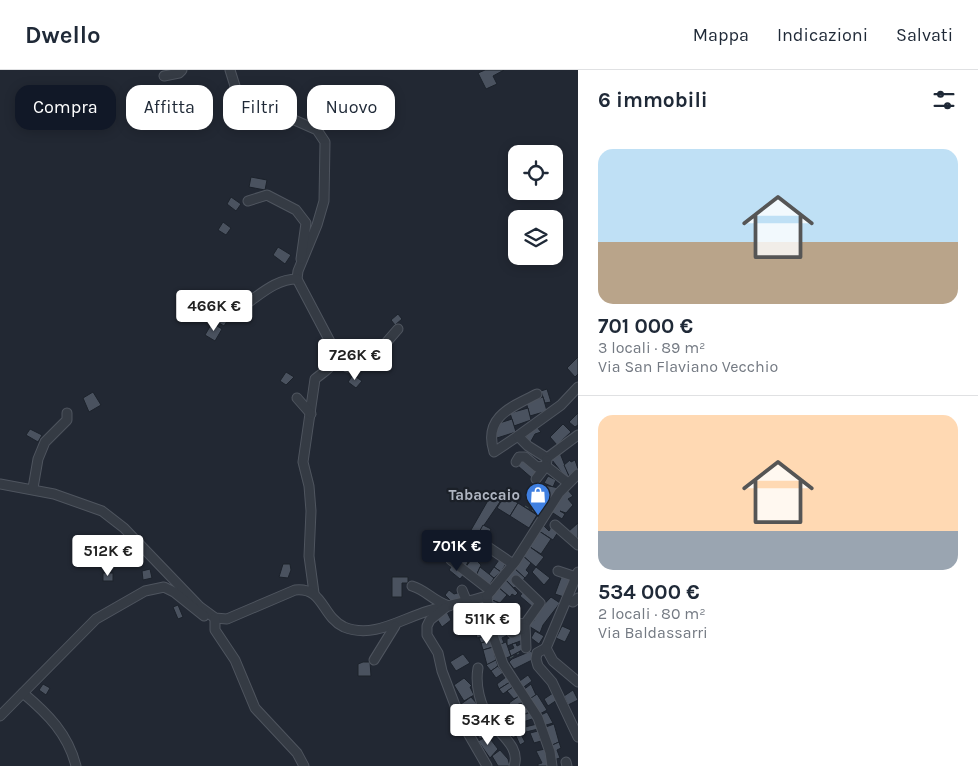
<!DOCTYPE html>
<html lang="it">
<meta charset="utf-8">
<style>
body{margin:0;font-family:Karla,sans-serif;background:#f2f2f3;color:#1f2937;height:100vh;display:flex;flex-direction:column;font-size:19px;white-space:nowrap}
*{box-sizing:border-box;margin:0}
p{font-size:16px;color:#747a83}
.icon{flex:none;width:28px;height:28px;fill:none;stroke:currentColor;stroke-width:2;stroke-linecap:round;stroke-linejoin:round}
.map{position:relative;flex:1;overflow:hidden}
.side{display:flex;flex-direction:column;background:#fff;width:400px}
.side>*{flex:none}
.guide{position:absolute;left:15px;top:15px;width:475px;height:45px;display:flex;gap:10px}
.fabs{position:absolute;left:508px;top:75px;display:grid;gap:10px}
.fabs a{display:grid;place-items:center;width:55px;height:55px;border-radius:10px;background:#fff;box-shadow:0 2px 12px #0003;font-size:25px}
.price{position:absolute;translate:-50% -42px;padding:0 11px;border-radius:5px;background:#fff;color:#222;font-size:16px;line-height:32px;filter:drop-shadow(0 1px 2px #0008)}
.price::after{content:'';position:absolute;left:50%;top:30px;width:15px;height:11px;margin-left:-8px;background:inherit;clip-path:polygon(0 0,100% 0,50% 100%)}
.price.on{background:#111827;color:#fff}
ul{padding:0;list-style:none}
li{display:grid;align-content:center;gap:10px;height:265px;padding:0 20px}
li+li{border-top:1px solid #e0e1e3}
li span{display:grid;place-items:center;height:155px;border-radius:15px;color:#555}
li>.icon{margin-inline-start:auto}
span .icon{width:90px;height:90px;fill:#fffc;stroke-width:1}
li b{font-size:21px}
h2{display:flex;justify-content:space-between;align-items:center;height:60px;padding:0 20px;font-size:21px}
.chip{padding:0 18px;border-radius:15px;background:#fff;box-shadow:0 2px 12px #0003;font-size:18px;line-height:45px}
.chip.on{background:#111827;color:#fff}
header{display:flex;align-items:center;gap:30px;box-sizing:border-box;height:70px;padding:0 25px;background:#fff;border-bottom:1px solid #e0e1e3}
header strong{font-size:24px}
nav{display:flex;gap:28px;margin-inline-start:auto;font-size:18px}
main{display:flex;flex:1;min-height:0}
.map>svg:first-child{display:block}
</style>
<header>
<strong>Dwello</strong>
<nav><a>Mappa</a><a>Indicazioni</a><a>Salvati</a></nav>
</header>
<main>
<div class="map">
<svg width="578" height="696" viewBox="0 0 578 696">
<rect width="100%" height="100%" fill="#222833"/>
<!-- building -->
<g fill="#4a525f" stroke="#1c222b">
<polygon points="485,0 504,0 493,6 497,14 486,19 478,3"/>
<polygon points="251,107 267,110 265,120 249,117"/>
<polygon points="231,127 241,134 236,141 227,134"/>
<polygon points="223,152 231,158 226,165 218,160"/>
<polygon points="278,177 291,185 285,194 273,185"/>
<polygon points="223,233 234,240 224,256 214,250"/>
<polygon points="398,244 402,249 395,255 391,250"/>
<polygon points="212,253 222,259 215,271 205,265"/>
<polygon points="578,287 578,304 575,307 567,298"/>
<polygon points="286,302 294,307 286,315 280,311"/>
<polygon points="353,305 362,311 356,318 348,312"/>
<polygon points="547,319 551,332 545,333 541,321"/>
<polygon points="93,322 101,335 89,342 83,328"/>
<polygon points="543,327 547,341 530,346 526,332"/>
<polygon points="528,338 531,350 514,356 510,343"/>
<polygon points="578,343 578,355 575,357 569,352"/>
<polygon points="512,349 516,362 497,368 493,355"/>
<polygon points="563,354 571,362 557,375 550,367"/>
<polygon points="537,357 541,362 535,364 530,373 525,365"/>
<polygon points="30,359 42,365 38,372 26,365"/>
<polygon points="560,383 569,406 566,408 552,390"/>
<polygon points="523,390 537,402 533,409 518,396"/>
<polygon points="570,390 571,392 575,390 578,399 569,406 564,395"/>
<polygon points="548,406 556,410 553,417 544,413"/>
<polygon points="544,415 559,418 550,430 540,425"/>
<polygon points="567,419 573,426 568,429 573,435 566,443 560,441 565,444 562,449 550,441"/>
<polygon points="494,420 504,426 478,464 486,469 478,483 466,475 470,469 467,467"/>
<polygon points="505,425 518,433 510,446 497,438"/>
<polygon points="542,425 550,430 546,437 537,433"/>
<polygon points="518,433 537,445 529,458 510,446"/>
<polygon points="535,433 546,437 542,445 532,440"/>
<polygon points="578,453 578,467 577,468 569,461"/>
<polygon points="483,455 491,459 485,469 478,464"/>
<polygon points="543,455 549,461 551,457 558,462 553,470 539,461"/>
<polygon points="539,461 551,469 541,484 530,477"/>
<polygon points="530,477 544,487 536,497 523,486"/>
<polygon points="107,480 117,481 114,497 106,496 106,489 104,489"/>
<polygon points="462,482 470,488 465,498 456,491"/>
<polygon points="523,486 531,493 526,500 529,503 525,508 515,499"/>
<polygon points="473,487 481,495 476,506 465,498"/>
<polygon points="501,487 507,492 501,502 494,497"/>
<polygon points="283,494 290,494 291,500 288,508 279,507"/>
<polygon points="453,494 465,503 460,509 449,500"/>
<polygon points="480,497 494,508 489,516 476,506"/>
<polygon points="494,497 501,502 494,508 489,504"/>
<polygon points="536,497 550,508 544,515 532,502"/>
<polygon points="150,499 152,508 143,510 142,501"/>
<polygon points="515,499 525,508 514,518 505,509"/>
<rect x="103" y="503" width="10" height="8"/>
<polygon points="562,505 571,508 564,527 555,524"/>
<polygon points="392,507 408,507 408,513 402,513 402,527 392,527"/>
<polygon points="505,509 518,523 515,526 512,524 510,527 498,517"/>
<polygon points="498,517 507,525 500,533 492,530 493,523"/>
<polygon points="449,520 454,524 461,522 465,530 453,533 445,525"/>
<polygon points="525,520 537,536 534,538 520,526"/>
<polygon points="551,527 560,533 543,555 540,563 527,555 531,549 534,551 532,547"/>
<polygon points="492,530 501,534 503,540 500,547 491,549"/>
<polygon points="483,531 486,552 478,553 477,547 475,548 476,541 473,541 472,533"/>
<polygon points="472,533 473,541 464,543 462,535"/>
<polygon points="178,535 183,547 178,549 173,537"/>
<polygon points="446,540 451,550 442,557 437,549"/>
<polygon points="485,553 487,559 482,561 484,566 477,568 476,563 472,564 472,556"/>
<polygon points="505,554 506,558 501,560 502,563 506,560 508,565 502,568 504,573 498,575 493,559"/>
<polygon points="562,556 571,560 565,572 556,568"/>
<polygon points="487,559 491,570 481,573 479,568 484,566 482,561"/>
<polygon points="535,561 544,566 539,574 531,568"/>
<polygon points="521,562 523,570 507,576 507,569"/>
<polygon points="491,570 493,577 483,580 481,573"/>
<polygon points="506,572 511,586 504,589 498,575"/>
<polygon points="516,573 517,576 523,573 524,579 511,586 509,580 514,578 512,574"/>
<polygon points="493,577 496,590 487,595 483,580"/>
<polygon points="531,581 536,588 514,599 509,592 512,589"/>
<polygon points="463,584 470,593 456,601 450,592"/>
<polygon points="496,590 498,596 491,601 486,595"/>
<polygon points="363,592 370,592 371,606 358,606 358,594"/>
<polygon points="498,596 503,603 496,608 491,601"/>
<polygon points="528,605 532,611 521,619 517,613"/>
<polygon points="506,607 510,612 499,619 497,614"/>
<polygon points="464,608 472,616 470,617 474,625 464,631 454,615"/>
<polygon points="510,612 513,617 503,624 499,619"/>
<polygon points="43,614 50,618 46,625 39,620"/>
<polygon points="531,614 536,625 529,630 522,621"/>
<polygon points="513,617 519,626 514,629 507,621"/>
<polygon points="573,620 578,630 568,635 564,626"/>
<polygon points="553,623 557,630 548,636 544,629"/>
<polygon points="537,624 547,640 538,645 528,630"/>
<polygon points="519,626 524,632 511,637 509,633"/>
<polygon points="471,627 479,636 478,637 482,644 472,650 461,634"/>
<polygon points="524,632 531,642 521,645 518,640 516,642 513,638"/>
<polygon points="531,642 535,648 523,652 520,646"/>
<polygon points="547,642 553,653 543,656 539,646"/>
<polygon points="478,647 488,663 480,669 468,653"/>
<polygon points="537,654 538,659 526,662 525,657"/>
<polygon points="554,654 559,672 550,676 543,658"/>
<polygon points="518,659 525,672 520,675 516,666 513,668 511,665"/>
<polygon points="538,661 541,671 534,673 530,663"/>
<polygon points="488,666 498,679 490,688 478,671"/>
<polygon points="559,672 561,678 557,680 560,688 553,690 550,676"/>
<polygon points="545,679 549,696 538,696 538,694 542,693 536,681"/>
<polygon points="500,680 508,689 510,696 498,696 492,686"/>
</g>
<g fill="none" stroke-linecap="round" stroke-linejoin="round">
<defs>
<g id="minor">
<path d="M 230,0 L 240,32 L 246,40 L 264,46 L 292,49 L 317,60 L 325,72 L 324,131 L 317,155 L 298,201 L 297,209 L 335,281 C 336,296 326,300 315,309 L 303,392 L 309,416 L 311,441 L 309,486 L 314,523"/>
<polyline points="164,6 179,3 182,0"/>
<polyline points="248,131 267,125 296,140 306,153 301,189"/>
<path d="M 246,234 C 262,223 277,209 297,209"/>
<polyline points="335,286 347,297 372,289 398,259"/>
<polyline points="297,328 311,344"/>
<path d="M 518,366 L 494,382 C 483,347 511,337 537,324"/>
<polyline points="547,388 528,376 518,366 561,335 578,317"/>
<polyline points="547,388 578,365"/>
<polyline points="547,390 546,396 568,413"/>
<polyline points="516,392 519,387 525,387 537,397 546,396 536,409"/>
<path d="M 0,414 L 54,424 L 102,441 L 124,458 L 200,537 L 215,548 L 227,549 L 295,520 C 324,517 321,546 344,557 C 373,569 401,549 428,541 C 448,535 468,532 487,526"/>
<polyline points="33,418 38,389 45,372 67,350 67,343"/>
<polyline points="555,455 578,475"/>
<polyline points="488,477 513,494"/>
<polyline points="451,490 491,521"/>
<polyline points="558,501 576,507"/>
<polyline points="516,510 540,533 525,554 526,578"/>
<path d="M 412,516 C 426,520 433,531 449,536"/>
<polyline points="462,520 467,532"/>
<polyline points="487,526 491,560 503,594 538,648 550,682 552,696"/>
<polyline points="487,526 515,492 559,423 578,404"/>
<polyline points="567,529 573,532 578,528"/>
<polyline points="445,538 430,550 427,556 427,565 438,583 442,601 461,651 487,696"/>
<polyline points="215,548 215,560 235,590 255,638 297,683 304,696"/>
<polyline points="508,552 525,554"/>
<polyline points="512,563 524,558"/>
<polyline points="546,578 537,583 536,589 538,596 552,612 578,667"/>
<polyline points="546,578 578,502"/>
<polyline points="546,578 553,591 578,612"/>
<polyline points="374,590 395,556"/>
<path d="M 478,598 C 475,615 480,635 490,650 C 499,664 521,677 514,696"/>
<path d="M 23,623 C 48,644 68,664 76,696"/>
<polyline points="0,646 96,549 145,521 164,517 174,522 204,546"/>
<polyline points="566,692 567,696"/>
</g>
</defs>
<!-- minor casing -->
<use href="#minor" stroke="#4f555f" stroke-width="11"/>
<!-- path -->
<g stroke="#455356" stroke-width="1" stroke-dasharray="4 4" stroke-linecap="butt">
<polyline points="525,436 537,443"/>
<polyline points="510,588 519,583"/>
</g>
<!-- minor -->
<use href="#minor" stroke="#353b44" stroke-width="9"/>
</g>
<!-- icons -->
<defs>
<symbol id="shop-pin" viewBox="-11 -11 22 30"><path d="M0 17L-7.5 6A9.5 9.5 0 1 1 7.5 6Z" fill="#3f7fe0" stroke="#1b2028"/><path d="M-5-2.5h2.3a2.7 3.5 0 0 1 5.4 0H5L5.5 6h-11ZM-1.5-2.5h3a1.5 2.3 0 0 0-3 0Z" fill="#fff"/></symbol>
</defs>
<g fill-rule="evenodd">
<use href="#shop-pin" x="524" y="411" width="28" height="38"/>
</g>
<g text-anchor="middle" stroke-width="4.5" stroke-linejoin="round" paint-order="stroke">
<!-- poi labels -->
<g font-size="15" font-weight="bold" fill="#afb5c1" stroke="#1b2028" text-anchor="end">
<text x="520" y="430">Tabaccaio</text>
</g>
</g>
</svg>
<div class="fabs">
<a><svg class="icon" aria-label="locate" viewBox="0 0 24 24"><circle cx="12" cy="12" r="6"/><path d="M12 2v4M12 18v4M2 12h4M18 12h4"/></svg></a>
<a><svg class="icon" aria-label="layers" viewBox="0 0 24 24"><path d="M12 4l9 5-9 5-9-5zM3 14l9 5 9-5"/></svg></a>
</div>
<b class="price" style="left:214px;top:262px">466K €</b>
<b class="price" style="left:355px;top:311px">726K €</b>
<b class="price on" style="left:457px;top:502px">701K €</b>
<b class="price" style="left:108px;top:507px">512K €</b>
<b class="price" style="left:487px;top:575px">511K €</b>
<b class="price" style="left:488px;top:676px">534K €</b>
<div class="guide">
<a class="chip on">Compra</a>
<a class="chip">Affitta</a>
<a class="chip">Filtri</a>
<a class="chip">Nuovo</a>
</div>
</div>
<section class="side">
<h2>6 immobili<svg class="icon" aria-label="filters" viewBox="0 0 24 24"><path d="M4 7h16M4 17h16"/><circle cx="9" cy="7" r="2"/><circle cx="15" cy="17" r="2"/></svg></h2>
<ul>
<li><span style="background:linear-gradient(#bfe0f5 60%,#b9a48a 0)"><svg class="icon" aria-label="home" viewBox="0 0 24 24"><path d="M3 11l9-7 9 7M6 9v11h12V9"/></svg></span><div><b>701 000 €</b><p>3 locali · 89 m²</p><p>Via San Flaviano Vecchio</p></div></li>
<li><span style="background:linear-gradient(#ffd9b3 75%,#9aa5b1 0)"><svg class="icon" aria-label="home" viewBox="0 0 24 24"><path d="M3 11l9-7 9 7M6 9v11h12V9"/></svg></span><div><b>534 000 €</b><p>2 locali · 80 m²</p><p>Via Baldassarri</p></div></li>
</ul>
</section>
</main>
